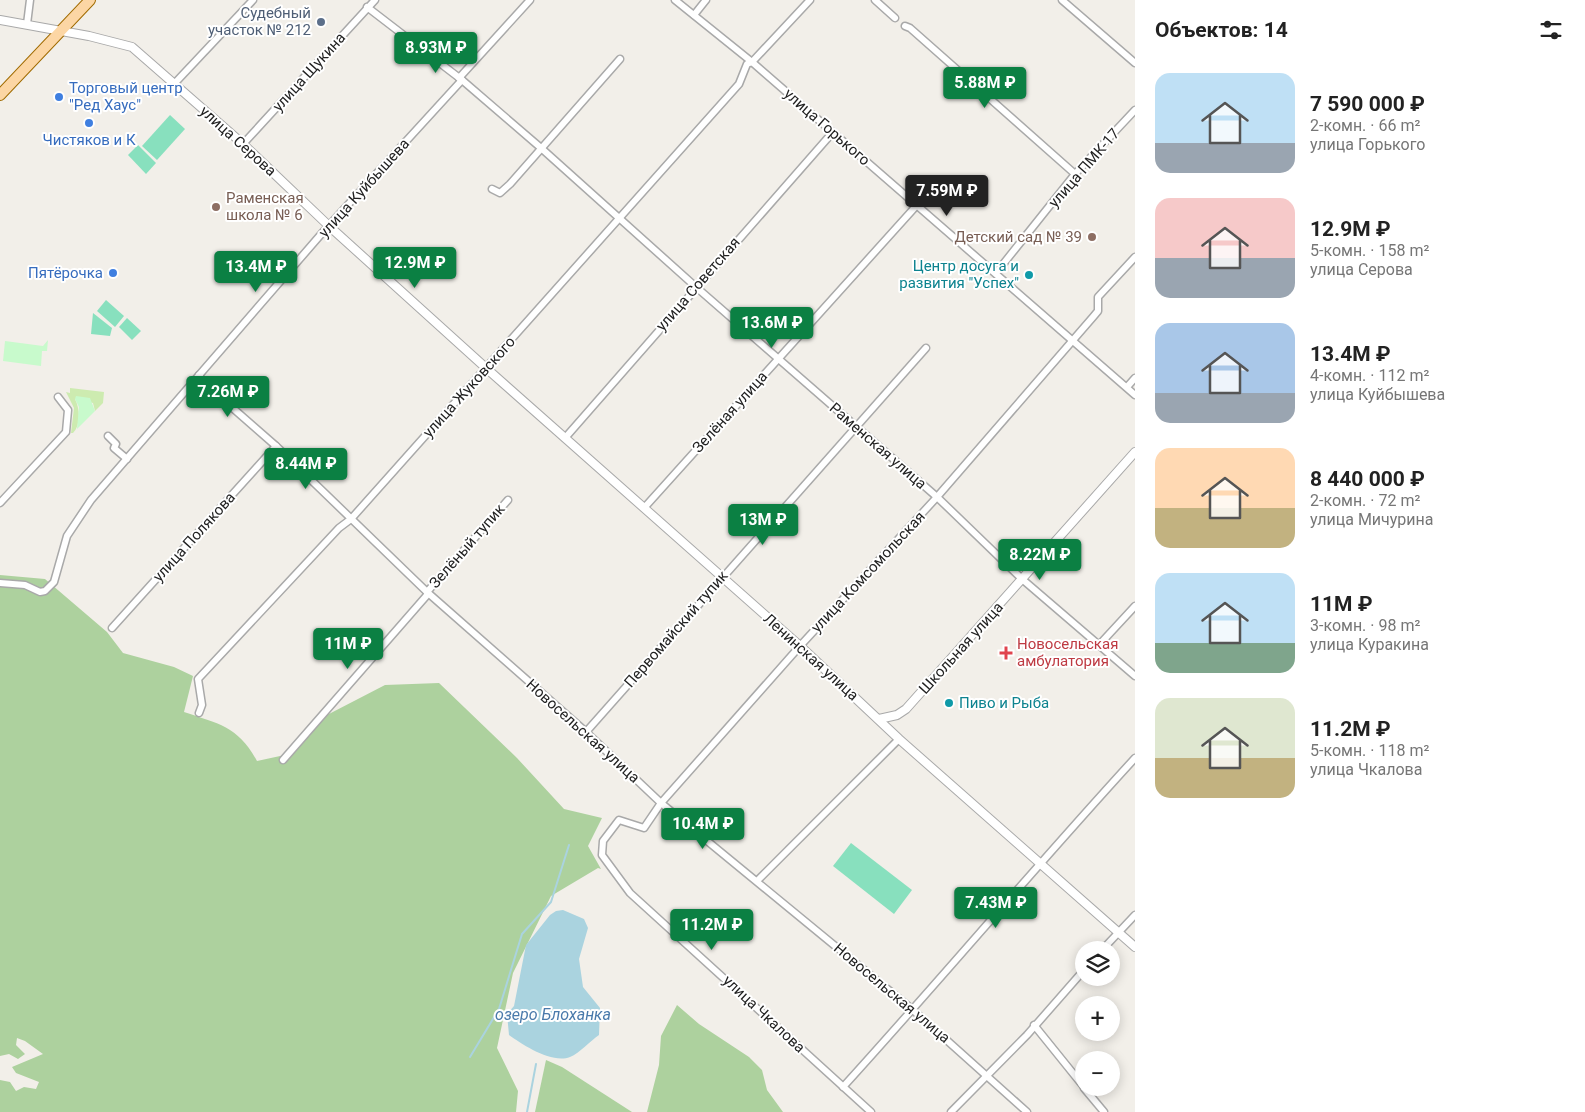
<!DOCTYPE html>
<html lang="ru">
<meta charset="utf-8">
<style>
body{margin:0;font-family:Roboto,sans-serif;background:#f2f2f2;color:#222;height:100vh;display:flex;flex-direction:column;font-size:19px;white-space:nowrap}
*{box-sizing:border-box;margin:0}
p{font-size:16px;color:#767676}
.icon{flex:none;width:28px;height:28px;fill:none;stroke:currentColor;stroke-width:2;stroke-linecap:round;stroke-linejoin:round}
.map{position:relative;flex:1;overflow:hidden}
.side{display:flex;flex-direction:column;background:#fff;width:450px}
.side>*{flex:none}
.buttons{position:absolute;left:1075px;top:941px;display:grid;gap:10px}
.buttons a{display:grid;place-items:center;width:45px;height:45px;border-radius:50%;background:#fff;box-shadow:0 2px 12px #0003;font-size:25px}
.price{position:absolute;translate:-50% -42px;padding:0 11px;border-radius:5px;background:#0b8043;color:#fff;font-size:16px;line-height:32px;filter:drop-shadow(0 1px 2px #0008)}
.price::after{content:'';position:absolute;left:50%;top:30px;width:15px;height:11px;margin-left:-8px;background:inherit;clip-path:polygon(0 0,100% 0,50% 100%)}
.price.active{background:#222;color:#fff}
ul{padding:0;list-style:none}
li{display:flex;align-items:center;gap:15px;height:125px;padding:0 20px}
li span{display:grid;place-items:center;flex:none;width:140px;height:100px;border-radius:15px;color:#555}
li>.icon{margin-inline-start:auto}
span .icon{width:60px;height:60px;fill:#fffc;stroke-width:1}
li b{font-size:21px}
h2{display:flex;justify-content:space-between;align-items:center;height:60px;padding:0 20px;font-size:21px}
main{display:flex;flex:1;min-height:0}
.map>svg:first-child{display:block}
</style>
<main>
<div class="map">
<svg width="1135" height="1112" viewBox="0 0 1135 1112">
<rect width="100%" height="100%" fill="#f2efe9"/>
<!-- grass -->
<path fill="#cdebb0" d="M 70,388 L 104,392 L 103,403 L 95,411 L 93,403 L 75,399 C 80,409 81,425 73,433 L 71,433 L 74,408 L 66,392 L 70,393 Z"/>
<!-- forest -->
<g fill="#add19e">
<path d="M 0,575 L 45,579 L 107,632 L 123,653 L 174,667 L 193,676 L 184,712 C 219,724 238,726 257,761 L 294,753 L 327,715 L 385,685 L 439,683 L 517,758 L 564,809 L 602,818 L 588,846 L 601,869 L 598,868 L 551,896 L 513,973 L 497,1048 L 518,1091 L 516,1112 L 0,1112 L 0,1080 L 10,1082 L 16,1091 L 24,1087 L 36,1089 L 39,1082 L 16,1073 L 12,1067 L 43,1054 L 25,1041 L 17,1038 L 16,1045 L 25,1054 L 18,1059 L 9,1054 L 0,1056 Z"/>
<polygon points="677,1005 699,1024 749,1057 762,1070 767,1090 783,1112 647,1112 659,1065 661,1036"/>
<polygon points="546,1060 562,1067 632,1112 535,1112"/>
</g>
<!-- park -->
<g fill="#c8facc">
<polygon points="48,340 47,351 42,351 41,366 3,361 5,341 43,346"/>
<polygon points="76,396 90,398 95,411 77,429 79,407 75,399"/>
</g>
<!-- pitch -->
<g fill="#88e0be">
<polygon points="170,115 185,129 157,160 142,146"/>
<polygon points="138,145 156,163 146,174 128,155"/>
<polygon points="106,300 124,316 115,327 97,311"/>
<polygon points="93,313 112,328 110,336 91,334"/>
<polygon points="127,318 141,331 132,340 119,327"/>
<polygon points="851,843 912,890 894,914 833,866"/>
</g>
<!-- water -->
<path fill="#aad3df" d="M 563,910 L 584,919 L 588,928 L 579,959 L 583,987 L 600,1008 L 599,1035 C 590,1041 580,1053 570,1057 C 552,1064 523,1045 509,1035 L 507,1014 L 514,1006 L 526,945 L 550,915 L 556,911 Z"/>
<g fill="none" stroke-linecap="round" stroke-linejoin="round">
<!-- stream -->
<g stroke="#aad3df" stroke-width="2">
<polyline points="470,1057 499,1009 522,934 551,902 569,845"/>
<polyline points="527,1112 536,1064"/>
</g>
<defs>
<g id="minor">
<polyline points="675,0 752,62 1135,395"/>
<polyline points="875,0 895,18"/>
<polyline points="1062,0 1135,63"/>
<polyline points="367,7 462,80 541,148 696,287 937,497 1022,579 1135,676"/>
<polyline points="694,15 706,0"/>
<polyline points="27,24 30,0"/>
<polyline points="905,26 910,28 1075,174"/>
<polyline points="459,78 530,0"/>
<polyline points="174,84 253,0"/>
<polyline points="243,144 375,0"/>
<polyline points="492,189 500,193 510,184 620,59"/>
<polyline points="996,273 1075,174 1135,110"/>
<polyline points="199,375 203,382 276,446 427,592 586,732 661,803 913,1010 1027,1112"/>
<polyline points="1127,387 1135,378"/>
<polyline points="108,436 116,444 114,448 127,459"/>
<polyline points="565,438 833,132"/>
<polyline points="0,503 66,432 68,410 58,397"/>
<polyline points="644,508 917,205"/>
<polyline points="0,583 25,585 40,592 45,591 54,582 67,536 91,500 323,232 462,80"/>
<polyline points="427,592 508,500"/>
<polyline points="112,628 276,446"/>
<polyline points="1099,645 1135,606"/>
<polyline points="199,713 202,705 198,679 339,528 351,519 739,84 747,64 752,62 810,0"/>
<polyline points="586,732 926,348"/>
<polyline points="283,760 428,594"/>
<polyline points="758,880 899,739"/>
<polyline points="1102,950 1135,915"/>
<polyline points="1034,1025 1084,1087"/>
<path d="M 843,1087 C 942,978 1036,866 1135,758"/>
<polyline points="1084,1088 1104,1112"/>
<polyline points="871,1112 630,893 602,855 603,841 619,820 644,828 661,803 800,646 937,497 1093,317 1098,311 1098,297 1135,257"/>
<polyline points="951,1112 1027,1035 1084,970"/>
</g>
<g id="tertiary">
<polyline points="0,20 89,36 132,47 243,144 329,226 486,368 800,646 899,739 1135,947"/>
<polyline points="879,719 897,715 906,709 1135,452"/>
</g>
<polyline id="primary" points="0,95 90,0"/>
</defs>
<!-- minor casing -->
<use href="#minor" stroke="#a9a9a9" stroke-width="9"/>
<!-- tertiary casing -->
<use href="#tertiary" stroke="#a9a9a9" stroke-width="10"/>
<!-- primary casing -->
<use href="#primary" stroke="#a06b00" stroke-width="12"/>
<!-- minor -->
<use href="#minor" stroke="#fff" stroke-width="6"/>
<!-- tertiary -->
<use href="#tertiary" stroke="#fff" stroke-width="8"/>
<!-- primary -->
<use href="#primary" stroke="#fcd6a4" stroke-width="10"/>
</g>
<!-- markers -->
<circle fill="#5c6f8a" stroke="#fff" stroke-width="2" cx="321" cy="22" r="5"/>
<g fill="#3f7fe0" stroke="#fff" stroke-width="2">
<circle cx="59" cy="97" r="5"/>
<circle cx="89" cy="123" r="5"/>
<circle cx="113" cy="273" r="5"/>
</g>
<g fill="#8d6e63" stroke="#fff" stroke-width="2">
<circle cx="216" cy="207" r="5"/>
<circle cx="1092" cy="237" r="5"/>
</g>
<g fill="#0f9aa8" stroke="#fff" stroke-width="2">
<circle cx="1029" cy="275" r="5"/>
<circle cx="949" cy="703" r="5"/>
</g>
<path fill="#e0444e" stroke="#fff" stroke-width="2" d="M1003.5 645.5h5v5h5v5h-5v5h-5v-5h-5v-5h5z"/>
<g text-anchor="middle" stroke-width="4" stroke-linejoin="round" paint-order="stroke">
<!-- service labels -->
<g font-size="15" fill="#4e5e75" stroke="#fff" text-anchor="end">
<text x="311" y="18">Судебный<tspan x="311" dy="17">участок № 212</tspan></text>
</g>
<!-- street labels -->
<g font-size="15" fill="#222" stroke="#fff">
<text transform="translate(309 72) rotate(-48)" y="5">улица Щукина</text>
<text transform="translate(827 127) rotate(41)" y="5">улица Горького</text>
<text transform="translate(238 141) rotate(42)" y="5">улица Серова</text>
<text transform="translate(1084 168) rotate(-49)" y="5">улица ПМК-17</text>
<text transform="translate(364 188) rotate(-48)" y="5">улица Куйбышева</text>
<text transform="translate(698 284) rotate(-49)" y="5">улица Советская</text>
<text transform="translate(469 387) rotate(-48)" y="5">улица Жуковского</text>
<text transform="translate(730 412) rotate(-48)" y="5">Зелёная улица</text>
<text transform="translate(878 446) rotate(41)" y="5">Раменская улица</text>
<text transform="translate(194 537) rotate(-48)" y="5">улица Полякова</text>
<text transform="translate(467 546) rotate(-49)" y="5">Зелёный тупик</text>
<text transform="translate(868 572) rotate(-47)" y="5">улица Комсомольская</text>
<text transform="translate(676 629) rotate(-49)" y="5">Первомайский тупик</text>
<text transform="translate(961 648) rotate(-48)" y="5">Школьная улица</text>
<text transform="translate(811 657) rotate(42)" y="5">Ленинская улица</text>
<text transform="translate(583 731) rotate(42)" y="5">Новосельская улица</text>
<text transform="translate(892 993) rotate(40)" y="5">Новосельская улица</text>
<text transform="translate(764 1014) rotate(43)" y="5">улица Чкалова</text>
</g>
<!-- shop labels -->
<g font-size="15" fill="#366cbe" stroke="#fff" text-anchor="start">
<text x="69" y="93">Торговый центр<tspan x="69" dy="17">"Ред Хаус"</tspan></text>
<text x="89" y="145" text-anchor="middle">Чистяков и К</text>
<text x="103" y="278" text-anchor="end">Пятёрочка</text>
</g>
<!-- education labels -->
<g font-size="15" fill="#785e54" stroke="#fff" text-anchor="start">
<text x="226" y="203">Раменская<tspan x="226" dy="17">школа № 6</tspan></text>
<text x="1082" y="242" text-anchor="end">Детский сад № 39</text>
</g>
<!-- culture labels -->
<g font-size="15" fill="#0d838f" stroke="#fff" text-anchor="end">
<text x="1019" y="271">Центр досуга и<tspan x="1019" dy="17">развития "Успех"</tspan></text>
<text x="959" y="708" text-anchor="start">Пиво и Рыба</text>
</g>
<!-- health labels -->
<g font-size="15" fill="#be3a42" stroke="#fff" text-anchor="start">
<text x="1017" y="649">Новосельская<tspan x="1017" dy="17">амбулатория</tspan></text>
</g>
<!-- water labels -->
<g font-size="16" font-style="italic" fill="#4a7aab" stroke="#fff">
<text x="553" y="1020">озеро Блоханка</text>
</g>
</g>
</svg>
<div class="buttons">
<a><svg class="icon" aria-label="layers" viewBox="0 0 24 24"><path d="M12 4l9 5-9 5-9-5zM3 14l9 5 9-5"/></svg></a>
<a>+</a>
<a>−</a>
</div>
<b class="price" style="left:436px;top:74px">8.93M ₽</b>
<b class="price" style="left:985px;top:109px">5.88M ₽</b>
<b class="price active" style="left:947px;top:217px">7.59M ₽</b>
<b class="price" style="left:415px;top:289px">12.9M ₽</b>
<b class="price" style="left:256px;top:293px">13.4M ₽</b>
<b class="price" style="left:772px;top:349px">13.6M ₽</b>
<b class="price" style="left:228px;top:418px">7.26M ₽</b>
<b class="price" style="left:306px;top:490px">8.44M ₽</b>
<b class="price" style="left:763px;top:546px">13M ₽</b>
<b class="price" style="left:1040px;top:581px">8.22M ₽</b>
<b class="price" style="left:348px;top:670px">11M ₽</b>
<b class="price" style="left:703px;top:850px">10.4M ₽</b>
<b class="price" style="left:996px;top:929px">7.43M ₽</b>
<b class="price" style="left:712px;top:951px">11.2M ₽</b>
</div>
<section class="side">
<h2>Объектов: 14<svg class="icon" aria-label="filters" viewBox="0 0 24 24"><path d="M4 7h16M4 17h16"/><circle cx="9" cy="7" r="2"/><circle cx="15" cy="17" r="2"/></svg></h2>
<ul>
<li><span style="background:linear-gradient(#bfe0f5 70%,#9aa5b1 0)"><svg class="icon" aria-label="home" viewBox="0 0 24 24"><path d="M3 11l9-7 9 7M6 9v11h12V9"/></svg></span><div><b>7 590 000 ₽</b><p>2-комн. · 66 m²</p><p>улица Горького</p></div></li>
<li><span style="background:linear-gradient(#f6c9c9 60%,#9aa5b1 0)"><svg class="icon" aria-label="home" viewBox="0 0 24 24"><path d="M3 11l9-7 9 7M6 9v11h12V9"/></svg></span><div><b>12.9M ₽</b><p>5-комн. · 158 m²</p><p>улица Серова</p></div></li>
<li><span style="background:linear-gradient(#a9c7e8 70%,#9aa5b1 0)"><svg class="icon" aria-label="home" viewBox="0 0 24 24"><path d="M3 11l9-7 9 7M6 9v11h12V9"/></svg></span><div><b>13.4M ₽</b><p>4-комн. · 112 m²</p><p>улица Куйбышева</p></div></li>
<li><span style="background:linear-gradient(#ffd9b3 60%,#c2b280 0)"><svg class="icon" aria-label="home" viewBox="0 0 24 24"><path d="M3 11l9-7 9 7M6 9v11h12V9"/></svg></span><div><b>8 440 000 ₽</b><p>2-комн. · 72 m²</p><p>улица Мичурина</p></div></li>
<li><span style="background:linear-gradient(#bfe0f5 70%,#7fa58c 0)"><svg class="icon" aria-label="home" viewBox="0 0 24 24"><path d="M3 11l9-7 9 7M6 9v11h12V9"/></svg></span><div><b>11M ₽</b><p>3-комн. · 98 m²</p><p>улица Куракина</p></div></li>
<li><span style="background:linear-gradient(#dfe7d0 60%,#c2b280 0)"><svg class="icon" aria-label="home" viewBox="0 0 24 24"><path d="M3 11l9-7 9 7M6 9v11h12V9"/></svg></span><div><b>11.2M ₽</b><p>5-комн. · 118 m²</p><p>улица Чкалова</p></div></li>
</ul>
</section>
</main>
